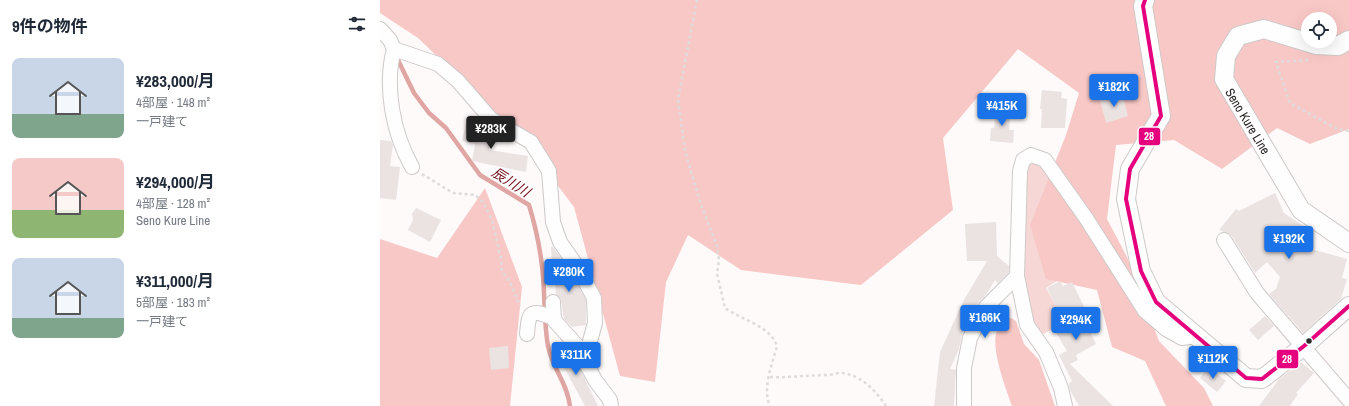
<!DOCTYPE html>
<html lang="ja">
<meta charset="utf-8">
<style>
body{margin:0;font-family:"Archivo Narrow","Noto Sans JP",sans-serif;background:#f6f6f7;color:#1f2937;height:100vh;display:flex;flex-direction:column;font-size:15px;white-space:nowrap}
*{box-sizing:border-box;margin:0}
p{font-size:13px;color:#747a83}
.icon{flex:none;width:22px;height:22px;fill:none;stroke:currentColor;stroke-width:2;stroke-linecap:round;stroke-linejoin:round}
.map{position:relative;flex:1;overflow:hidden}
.details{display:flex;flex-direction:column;background:#fff;width:380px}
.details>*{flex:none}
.controls{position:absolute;left:921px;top:12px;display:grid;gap:8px}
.controls a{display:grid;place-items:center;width:36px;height:36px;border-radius:50%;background:#fff;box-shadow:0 4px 16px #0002;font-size:20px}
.price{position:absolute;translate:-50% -34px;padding:0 9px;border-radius:4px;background:#1a73e8;color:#fff;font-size:13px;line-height:26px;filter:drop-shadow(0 1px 2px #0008)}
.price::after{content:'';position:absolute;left:50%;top:24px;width:12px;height:9px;margin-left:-6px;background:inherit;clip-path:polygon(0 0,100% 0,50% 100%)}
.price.active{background:#222;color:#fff}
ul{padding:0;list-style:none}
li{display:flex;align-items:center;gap:12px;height:100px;padding:0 12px}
li span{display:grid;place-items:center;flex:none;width:112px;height:80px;border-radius:8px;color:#555}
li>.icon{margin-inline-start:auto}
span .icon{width:48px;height:48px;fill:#fffc;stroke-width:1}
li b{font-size:17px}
h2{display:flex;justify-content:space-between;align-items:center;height:48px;padding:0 12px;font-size:17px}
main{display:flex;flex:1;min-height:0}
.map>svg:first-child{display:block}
</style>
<main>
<section class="details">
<h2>9件の物件<svg class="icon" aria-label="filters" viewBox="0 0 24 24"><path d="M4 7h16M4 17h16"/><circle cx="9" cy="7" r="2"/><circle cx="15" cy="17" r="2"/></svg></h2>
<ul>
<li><span style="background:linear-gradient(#c9d6e8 70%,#7fa58c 0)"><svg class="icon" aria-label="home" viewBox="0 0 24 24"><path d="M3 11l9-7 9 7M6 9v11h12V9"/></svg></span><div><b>¥283,000/月</b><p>4部屋 · 148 m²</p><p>一戸建て</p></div></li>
<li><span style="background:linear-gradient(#f6c9c9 65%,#8fb573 0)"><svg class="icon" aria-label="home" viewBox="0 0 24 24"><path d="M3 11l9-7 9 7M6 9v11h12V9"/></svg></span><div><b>¥294,000/月</b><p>4部屋 · 128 m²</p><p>Seno Kure Line</p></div></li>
<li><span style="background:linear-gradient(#c9d6e8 75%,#7fa58c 0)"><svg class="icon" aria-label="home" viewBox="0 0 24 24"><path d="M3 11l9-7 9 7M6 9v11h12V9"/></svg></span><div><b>¥311,000/月</b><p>5部屋 · 183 m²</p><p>一戸建て</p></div></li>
</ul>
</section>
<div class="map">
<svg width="969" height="406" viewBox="0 0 969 406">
<rect width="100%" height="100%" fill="#fefafa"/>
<!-- green -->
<polygon fill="#f6d7d6" points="653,158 664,163 678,186 683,277 666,288 685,322 658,337 639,275 641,172"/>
<!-- forest -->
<g fill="#f8c8c6" fill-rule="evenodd">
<path d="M 0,0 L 969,0 L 969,129 L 930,144 L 897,128 L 842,169 L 794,140 L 736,145 L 727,219 L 747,257 L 779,341 L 824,388 L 833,406 L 786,406 L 765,361 L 732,347 L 717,290 L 666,279 L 650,225 L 686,135 L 699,93 L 638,49 L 563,138 L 573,210 L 481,285 L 361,270 L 308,235 L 286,282 L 275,382 L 240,376 L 194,207 L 139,135 L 38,38 L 0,13 ZM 928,19 L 950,19 L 950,41 L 928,41 Z"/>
<polygon points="105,188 142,287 130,406 0,406 0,239 57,258"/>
<path d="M 626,318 L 631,318 L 636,321 L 644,344 L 659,360 L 675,406 L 632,406 C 626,389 610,347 617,331 C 619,326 623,322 626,318 Z"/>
</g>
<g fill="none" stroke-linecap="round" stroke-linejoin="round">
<!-- stream -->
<path stroke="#e0a6a3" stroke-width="4.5" d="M 16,56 L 34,93 L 49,113 L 66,128 L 100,175 L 149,205 C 156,228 161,252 163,276 C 165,300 164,324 168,346 C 172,368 187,382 190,406"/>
</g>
<!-- building -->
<g fill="#ebe2e2">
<polygon points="662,90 682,92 681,98 687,99 685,128 661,128 662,109 660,109"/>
<polygon points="742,93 748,116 726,123 720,100"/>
<polygon points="616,108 631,109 629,130 634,130 633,143 610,141 611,128 614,128"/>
<polygon points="86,123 108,127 113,130 109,150 148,156 146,172 92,161 95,144 82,141"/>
<polygon points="0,140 11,141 13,145 10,166 20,167 16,200 0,198"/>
<polygon points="895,193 904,213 934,233 924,247 967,259 962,278 967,279 961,299 923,333 889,294 896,289 900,277 887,262 875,273 851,235 839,230 856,209 859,211"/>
<polygon points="36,208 61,220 50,242 28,230 33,220 32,214"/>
<polygon points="616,222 617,256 629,266 629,272 618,283 615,280 606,295 598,303 582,334 579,349 570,369 576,370 574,406 554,406 560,352 584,300 607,261 587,261 585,224"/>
<polygon points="171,247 173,247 191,272 206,300 206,325 192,327 184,319 181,301 176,294 175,280 173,280"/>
<polygon points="680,281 683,286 692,282 716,331 711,334 716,344 696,355 698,360 690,364 733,406 699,406 690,390 689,384 692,381 679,355 687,351 674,329 684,323 667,288"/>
<polygon points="885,316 894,326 878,340 869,330"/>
<polygon points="128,346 129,368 111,370 109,348"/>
<polygon points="186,346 198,357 200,369 218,406 205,406 176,353"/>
<polygon points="921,362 934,373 916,393 918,394 910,406 879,406 899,379"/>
<polygon points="829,367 846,381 837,392 820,378"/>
</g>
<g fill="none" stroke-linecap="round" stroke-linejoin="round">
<defs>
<g id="minor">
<polyline points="0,29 10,40 14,49 58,64 78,81 111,119 151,142 169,171 173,222 180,242 198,268 214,298 215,323 207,352 207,365 215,380 230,400 231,406"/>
<path d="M 14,49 C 4,87 13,133 32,167"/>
<polyline points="844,240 877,293 969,400"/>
<polyline points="173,302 174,320 199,348 207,352"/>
<path d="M 147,334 C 149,309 151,310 174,318"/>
<polyline points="584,406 584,368 590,338 606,307 637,276"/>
<polyline points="685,406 681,388 666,352 647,325 637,276 640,171 643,160 651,155 665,160 706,218 765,311 786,329 802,338 818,336"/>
</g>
<g id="major">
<polyline points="765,0 763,6 781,116 750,169 746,199 761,271 776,302 866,378 882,379 924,346 969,306"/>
<polyline points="969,40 958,46 936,45 884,29 858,36 846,56 844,79 921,210 969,243"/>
</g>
</defs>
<!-- minor casing -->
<use href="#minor" stroke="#cdc9c8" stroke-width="16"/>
<!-- major casing -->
<use href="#major" stroke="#cdc9c8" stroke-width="20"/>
<!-- path -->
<g stroke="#dddbdb" stroke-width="2.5" stroke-dasharray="3 3" stroke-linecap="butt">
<path d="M 317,0 L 298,99 L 305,151 L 321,205 L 337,246 L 339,260 L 337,274 L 345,308 C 360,319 393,327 397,347 C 392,363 382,390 390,406"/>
<polyline points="928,60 896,62 910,103 957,129 969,131"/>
<polyline points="42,174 73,193 95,195 103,202 112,220 121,259 122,271 130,282 140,306"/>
<path d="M 390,377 C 410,378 428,375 448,375 C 453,375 458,372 463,373 C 482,376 496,391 506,406"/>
</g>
<!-- minor -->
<use href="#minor" stroke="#fffefe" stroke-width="14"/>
<!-- major -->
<use href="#major" stroke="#fffefe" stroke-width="18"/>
<defs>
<polyline id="bus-1" points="765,0 763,6 781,116 750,169 746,199 761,271 776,302 866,378 882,379 924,346 969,306"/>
</defs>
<!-- bus-1 casing -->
<use href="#bus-1" stroke="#fff" stroke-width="7"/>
<!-- bus-1 -->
<use href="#bus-1" stroke="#e5007d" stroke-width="4"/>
</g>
<!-- markers -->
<circle fill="#2d2828" stroke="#fff" stroke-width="1.5" cx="929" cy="341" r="3.5"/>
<g text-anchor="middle" stroke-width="3" stroke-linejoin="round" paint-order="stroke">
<!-- street labels -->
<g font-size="13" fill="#2d2828" stroke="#fff">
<text transform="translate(868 121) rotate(59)" y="5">Seno Kure Line</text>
</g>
<!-- water labels -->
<g font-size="14" font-style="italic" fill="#73111a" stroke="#fff">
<text transform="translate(131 182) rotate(32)" y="5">辰川川</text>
</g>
</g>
<g stroke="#fff" stroke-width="1.5">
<rect x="758" y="127" width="23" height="19" rx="4" fill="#e5007d"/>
<rect x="896" y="349" width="23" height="20" rx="4" fill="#e5007d"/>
</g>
<g font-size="11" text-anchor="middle" font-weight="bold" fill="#fff">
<text x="769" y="140">28</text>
<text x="907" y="363">28</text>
</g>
</svg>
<div class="controls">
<a><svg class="icon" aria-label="locate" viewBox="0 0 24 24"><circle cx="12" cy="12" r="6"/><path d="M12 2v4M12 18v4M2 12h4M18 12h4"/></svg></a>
</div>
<b class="price" style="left:734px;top:108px">¥182K</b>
<b class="price" style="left:622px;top:127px">¥415K</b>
<b class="price active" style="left:111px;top:150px">¥283K</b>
<b class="price" style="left:909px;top:260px">¥192K</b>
<b class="price" style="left:189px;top:293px">¥280K</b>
<b class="price" style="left:605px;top:339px">¥166K</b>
<b class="price" style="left:696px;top:341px">¥294K</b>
<b class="price" style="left:196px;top:376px">¥311K</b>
<b class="price" style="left:833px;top:380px">¥112K</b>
</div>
</main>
